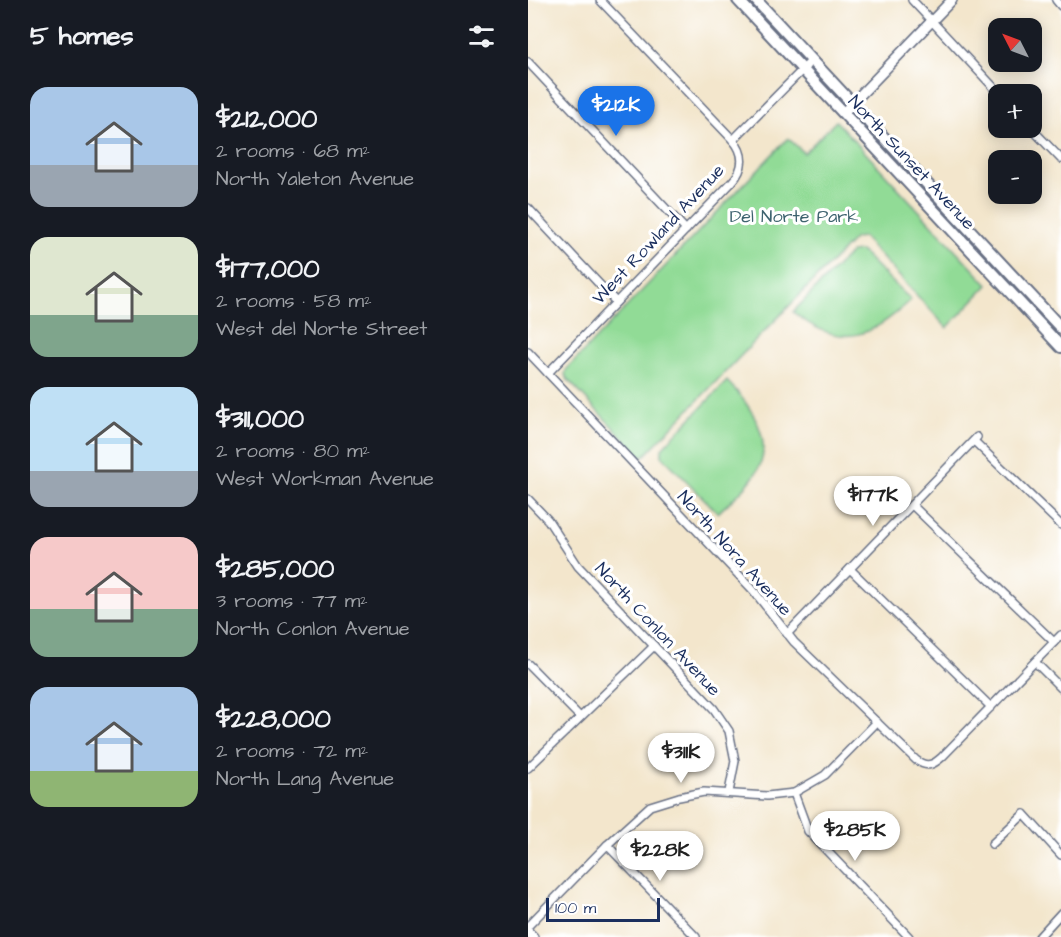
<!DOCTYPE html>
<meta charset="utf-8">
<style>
body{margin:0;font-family:"Architects Daughter",sans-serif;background:#242831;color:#f1f3f6;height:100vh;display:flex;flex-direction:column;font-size:22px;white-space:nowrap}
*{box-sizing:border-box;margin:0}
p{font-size:20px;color:#9ea1a6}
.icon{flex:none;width:33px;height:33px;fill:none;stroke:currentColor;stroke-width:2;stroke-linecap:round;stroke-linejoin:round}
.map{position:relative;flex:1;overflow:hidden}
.details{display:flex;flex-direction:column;background:#171b24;width:528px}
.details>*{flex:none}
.needle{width:39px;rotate:312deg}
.controls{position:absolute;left:460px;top:18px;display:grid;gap:12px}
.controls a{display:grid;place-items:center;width:54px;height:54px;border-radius:12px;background:#171b24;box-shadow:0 3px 15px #0003;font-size:30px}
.scale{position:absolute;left:18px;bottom:15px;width:114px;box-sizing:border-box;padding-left:6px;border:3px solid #1b2f5e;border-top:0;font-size:16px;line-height:21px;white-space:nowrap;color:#1b2f5e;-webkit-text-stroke:4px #fff;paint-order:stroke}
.price{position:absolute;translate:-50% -51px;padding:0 14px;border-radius:21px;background:#fff;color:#222;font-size:20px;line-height:39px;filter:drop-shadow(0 2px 3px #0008)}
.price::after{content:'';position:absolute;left:50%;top:36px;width:18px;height:14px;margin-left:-9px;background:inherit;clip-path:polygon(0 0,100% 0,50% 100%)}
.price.current{background:#1a73e8;color:#fff}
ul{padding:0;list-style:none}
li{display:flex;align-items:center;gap:18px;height:150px;padding:0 30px}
li span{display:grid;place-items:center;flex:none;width:168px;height:120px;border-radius:18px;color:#555}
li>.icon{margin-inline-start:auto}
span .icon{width:72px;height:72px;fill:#fffc;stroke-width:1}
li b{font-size:26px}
h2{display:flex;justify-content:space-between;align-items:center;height:72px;padding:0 30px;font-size:26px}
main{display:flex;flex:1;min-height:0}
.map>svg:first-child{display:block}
</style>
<main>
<section class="details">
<h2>5 homes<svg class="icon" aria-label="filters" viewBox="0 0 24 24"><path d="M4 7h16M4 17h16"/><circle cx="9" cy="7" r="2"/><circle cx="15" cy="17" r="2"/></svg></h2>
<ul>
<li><span style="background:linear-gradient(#a9c7e8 65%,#9aa5b1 0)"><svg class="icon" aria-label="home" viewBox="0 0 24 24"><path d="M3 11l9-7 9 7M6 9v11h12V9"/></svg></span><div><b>$212,000</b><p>2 rooms · 68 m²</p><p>North Yaleton Avenue</p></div></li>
<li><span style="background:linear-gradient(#dfe7d0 65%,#7fa58c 0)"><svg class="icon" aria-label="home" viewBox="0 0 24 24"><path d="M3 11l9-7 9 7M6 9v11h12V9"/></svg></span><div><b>$177,000</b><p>2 rooms · 58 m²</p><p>West del Norte Street</p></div></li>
<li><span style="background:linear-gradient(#bfe0f5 70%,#9aa5b1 0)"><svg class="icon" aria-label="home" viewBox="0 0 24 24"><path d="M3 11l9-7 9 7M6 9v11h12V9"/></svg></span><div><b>$311,000</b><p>2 rooms · 80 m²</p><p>West Workman Avenue</p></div></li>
<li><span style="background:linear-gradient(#f6c9c9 60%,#7fa58c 0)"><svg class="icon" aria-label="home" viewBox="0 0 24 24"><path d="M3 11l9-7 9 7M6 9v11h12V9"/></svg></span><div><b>$285,000</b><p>3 rooms · 77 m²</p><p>North Conlon Avenue</p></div></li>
<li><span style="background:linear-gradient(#a9c7e8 70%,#8fb573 0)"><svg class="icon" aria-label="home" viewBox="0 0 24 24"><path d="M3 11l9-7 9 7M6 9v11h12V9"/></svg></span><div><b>$228,000</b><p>2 rooms · 72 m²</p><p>North Lang Avenue</p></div></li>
</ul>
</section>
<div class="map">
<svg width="533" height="937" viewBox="0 0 533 937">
<rect width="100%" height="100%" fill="#fff"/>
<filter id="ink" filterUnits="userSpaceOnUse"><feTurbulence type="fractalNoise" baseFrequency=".0167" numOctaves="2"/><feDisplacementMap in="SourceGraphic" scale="12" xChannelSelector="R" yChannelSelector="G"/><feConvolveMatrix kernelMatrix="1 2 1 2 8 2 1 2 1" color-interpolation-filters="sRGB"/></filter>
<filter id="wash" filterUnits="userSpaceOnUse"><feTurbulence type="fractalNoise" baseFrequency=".008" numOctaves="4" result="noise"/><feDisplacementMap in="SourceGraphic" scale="24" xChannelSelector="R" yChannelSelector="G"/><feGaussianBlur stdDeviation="1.35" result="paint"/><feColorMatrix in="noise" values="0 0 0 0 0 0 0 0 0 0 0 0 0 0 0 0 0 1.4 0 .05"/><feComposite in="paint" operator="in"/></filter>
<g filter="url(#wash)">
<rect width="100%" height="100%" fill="#f3e6cc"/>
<!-- green -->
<g fill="#91db96" stroke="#56857a" stroke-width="1.5">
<polygon points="308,121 460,285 419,328 335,237 327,238 114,458 40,380 37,375 38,370 260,138 276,153"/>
<path d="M 333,251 L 383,300 C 342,338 313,351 265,312 L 323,252 Z"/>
<path d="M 199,381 C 222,404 250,443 226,476 C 217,490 202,501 190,513 L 134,456 L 134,448 Z"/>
</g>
</g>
<g filter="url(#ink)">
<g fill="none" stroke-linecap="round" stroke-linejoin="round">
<defs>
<g id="street">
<polyline points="384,0 472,94"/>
<polyline points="528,0 533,6"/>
<polyline points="0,62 158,230"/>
<polyline points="503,128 533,159"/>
<polyline points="205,140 284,60"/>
<polyline points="0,208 88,302"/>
<path d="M 0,352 L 225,590 L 266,642 L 388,760 C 399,768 405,765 414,757 L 533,635"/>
<path d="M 20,373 L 204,182 C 216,169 217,154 205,140 L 72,0"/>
<polyline points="446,441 533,525"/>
<polyline points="0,499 20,520 50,566 186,709 201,731 207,761 201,792"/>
<polyline points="384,505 526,642"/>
<polyline points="322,569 463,707"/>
<polyline points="259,634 449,437"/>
<polyline points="507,662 533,688"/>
<polyline points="0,664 52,717"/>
<polyline points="0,768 126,646"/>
<polyline points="266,793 280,831 381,937"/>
<polyline points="464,844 496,814 533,855"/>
<polyline points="79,845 168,937"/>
<polyline points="0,926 79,845 122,806 151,797 176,792 239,796 266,793 297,775 349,722"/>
<polyline points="511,937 533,913"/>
</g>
<g id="secondary">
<polyline points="315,113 424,0"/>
<polyline points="0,932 5,937"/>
</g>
<g id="primary">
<polyline points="210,0 533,347"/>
<polyline points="228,0 533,328"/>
</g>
</defs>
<!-- street casing -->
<use href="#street" stroke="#676f84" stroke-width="10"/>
<!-- secondary casing -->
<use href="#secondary" stroke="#676f84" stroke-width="12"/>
<!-- primary casing -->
<use href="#primary" stroke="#676f84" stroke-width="14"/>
<!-- street -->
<use href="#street" stroke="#fff" stroke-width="7"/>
<!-- secondary -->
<use href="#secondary" stroke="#fff" stroke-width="9"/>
<!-- primary -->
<use href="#primary" stroke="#fff" stroke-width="10"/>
</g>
</g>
<g text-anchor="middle" stroke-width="6" stroke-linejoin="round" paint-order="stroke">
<!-- street labels -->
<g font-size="18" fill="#1b2f5e" stroke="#fff">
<text transform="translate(384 162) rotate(47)" y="6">North Sunset Avenue</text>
<text transform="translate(130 234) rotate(-47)" y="6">West Rowland Avenue</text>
<text transform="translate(207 553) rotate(48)" y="6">North Nora Avenue</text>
<text transform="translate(130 629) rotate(47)" y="6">North Conlon Avenue</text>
</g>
<!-- park labels -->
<g font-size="18" fill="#3e636f" stroke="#fff">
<text x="266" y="222">Del Norte Park</text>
</g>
</g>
</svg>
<div class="controls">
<a><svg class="needle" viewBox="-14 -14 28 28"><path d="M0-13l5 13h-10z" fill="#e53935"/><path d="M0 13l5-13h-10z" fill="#9ea1a6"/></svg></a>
<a>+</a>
<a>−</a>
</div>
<div class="scale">100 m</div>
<b class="price current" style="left:88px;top:137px">$212K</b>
<b class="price" style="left:345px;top:527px">$177K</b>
<b class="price" style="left:153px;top:784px">$311K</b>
<b class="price" style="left:327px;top:862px">$285K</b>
<b class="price" style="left:132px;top:882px">$228K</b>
</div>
</main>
